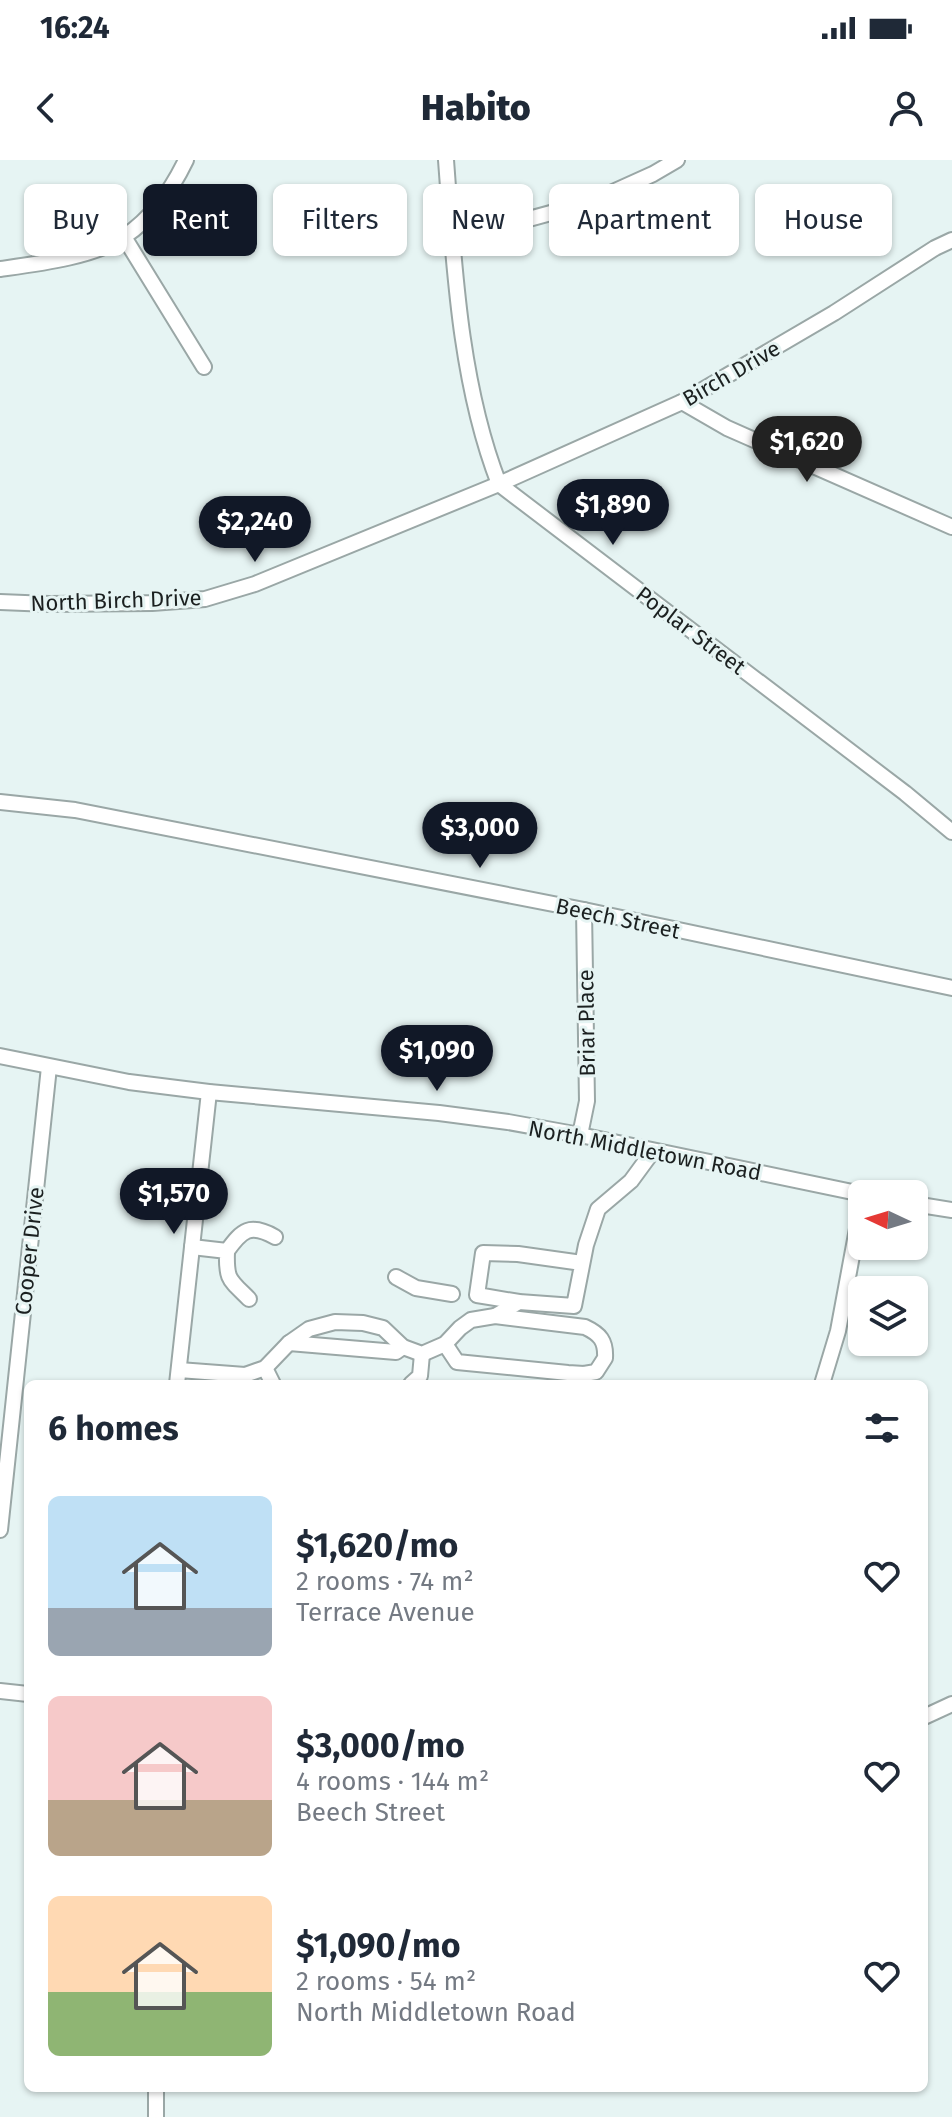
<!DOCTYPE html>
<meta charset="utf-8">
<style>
body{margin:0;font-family:"Fira Sans",sans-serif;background:#f2f2f3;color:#1f2937;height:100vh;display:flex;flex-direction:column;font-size:30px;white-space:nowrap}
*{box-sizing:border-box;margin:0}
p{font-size:26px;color:#747a83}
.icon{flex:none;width:44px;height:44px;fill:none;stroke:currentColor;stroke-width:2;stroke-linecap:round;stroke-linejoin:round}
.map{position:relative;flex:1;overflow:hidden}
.sheet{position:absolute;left:24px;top:1220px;width:904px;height:712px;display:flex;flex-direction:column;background:#fff;border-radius:12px;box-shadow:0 2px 6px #0004}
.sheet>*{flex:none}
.guide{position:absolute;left:24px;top:24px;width:904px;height:72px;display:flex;gap:16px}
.needle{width:52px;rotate:274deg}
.fabs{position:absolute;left:848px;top:1020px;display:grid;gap:16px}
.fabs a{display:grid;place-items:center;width:80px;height:80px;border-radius:12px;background:#fff;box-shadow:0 2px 6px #0004;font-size:40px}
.price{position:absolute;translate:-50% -68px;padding:0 18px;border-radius:28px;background:#111827;color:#fff;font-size:26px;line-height:52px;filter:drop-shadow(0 2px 4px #0008)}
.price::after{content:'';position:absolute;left:50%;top:48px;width:24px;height:18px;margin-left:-12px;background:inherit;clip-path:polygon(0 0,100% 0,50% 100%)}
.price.selected{background:#222;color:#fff}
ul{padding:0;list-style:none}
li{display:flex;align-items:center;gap:24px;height:200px;padding:0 24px}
li span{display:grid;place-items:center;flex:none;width:224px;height:160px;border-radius:12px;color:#555}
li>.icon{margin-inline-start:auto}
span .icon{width:96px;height:96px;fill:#fffc;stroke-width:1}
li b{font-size:34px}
h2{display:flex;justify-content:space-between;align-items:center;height:96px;padding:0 24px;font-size:34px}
.tag{padding:0 28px;border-radius:12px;background:#fff;box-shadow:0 2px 6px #0004;font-size:28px;line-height:72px}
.tag.selected{background:#111827;color:#fff}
.status{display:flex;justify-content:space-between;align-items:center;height:56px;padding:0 40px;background:#fff;direction:ltr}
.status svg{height:22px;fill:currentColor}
header{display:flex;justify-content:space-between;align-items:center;height:104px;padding:0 24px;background:#fff;font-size:36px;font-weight:800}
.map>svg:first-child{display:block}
</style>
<div class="status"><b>16:24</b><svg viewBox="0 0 49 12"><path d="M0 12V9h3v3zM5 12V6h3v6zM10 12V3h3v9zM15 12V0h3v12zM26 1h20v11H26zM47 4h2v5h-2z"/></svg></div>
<header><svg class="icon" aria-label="back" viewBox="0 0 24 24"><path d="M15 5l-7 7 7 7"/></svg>Habito<svg class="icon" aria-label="person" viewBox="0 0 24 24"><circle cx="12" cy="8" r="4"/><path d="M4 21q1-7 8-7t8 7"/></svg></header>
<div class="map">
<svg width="952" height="1957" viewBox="0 0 952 1957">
<rect width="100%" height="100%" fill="#e6f4f3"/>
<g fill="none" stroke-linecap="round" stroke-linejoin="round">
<defs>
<g id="minor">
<path d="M 446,0 C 454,106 460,224 499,324 L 905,633 L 952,672"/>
<polyline points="124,77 204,207"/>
<polyline points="452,80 591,42 653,14 677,0"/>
<path d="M 0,109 C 36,104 95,97 125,76 C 152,58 172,29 186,0"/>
<polyline points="682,242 727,268 952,367"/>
<polyline points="0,442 49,444 152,443 205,439 255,424 499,324 682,242 834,153 935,88 952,80"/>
<polyline points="0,642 75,650 584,750 952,828"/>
<polyline points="0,896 129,922 209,932 439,953 508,962 580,975 862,1034"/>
<polyline points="580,975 587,941 584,750"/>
<polyline points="914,1044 952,1050"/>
<path d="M 192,1087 L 227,1091 C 226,1120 229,1119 249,1139"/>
<path d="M 227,1091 C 242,1070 250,1063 275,1077"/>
<polyline points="582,1103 518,1094 483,1093 477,1135 519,1142 574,1146 586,1085 598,1049 631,1021 653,991"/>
<polyline points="396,1117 416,1128 452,1134"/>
<polyline points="289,1183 396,1192 403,1187"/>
<path d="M 445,1184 L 457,1202 L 568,1213 L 584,1214 L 596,1212 L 605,1198 C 606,1181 600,1174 585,1167 L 495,1156"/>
<polyline points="265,1208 273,1224"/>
<polyline points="179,1210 245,1215 265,1208 289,1183 309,1169 335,1162 363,1163 383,1168 403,1187 422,1194 445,1184 460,1168 471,1160 495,1156 519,1142"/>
<polyline points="177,1224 209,932"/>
<polyline points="411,1224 420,1216 422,1194"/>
<polyline points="822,1224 838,1171 862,1042"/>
<polyline points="0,1370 49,907"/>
<polyline points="0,1531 28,1534"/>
<polyline points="924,1557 952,1544"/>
<polyline points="156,1957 156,1928"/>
</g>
</defs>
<!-- minor casing -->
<use href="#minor" stroke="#9aa7a6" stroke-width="18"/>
<!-- minor -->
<use href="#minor" stroke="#fff" stroke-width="14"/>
</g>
<g text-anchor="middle" stroke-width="6" stroke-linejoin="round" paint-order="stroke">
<!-- street labels -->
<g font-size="22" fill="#1b2020" stroke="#e6f4f3">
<text transform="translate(731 213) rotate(-30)" y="8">Birch Drive</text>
<text transform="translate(116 440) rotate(-2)" y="8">North Birch Drive</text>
<text transform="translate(691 470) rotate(37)" y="8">Poplar Street</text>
<text transform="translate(618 758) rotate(12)" y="8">Beech Street</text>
<text transform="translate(586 863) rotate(-91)" y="8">Briar Place</text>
<text transform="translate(645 990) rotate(11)" y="8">North Middletown Road</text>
<text transform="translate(29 1091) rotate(-84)" y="8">Cooper Drive</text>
</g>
</g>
</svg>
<div class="fabs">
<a><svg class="needle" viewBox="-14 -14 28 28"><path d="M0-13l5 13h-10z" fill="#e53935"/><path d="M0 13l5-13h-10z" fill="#747a83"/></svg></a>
<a><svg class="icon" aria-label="layers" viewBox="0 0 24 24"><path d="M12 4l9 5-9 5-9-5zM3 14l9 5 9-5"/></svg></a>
</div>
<b class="price selected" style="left:807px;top:324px">$1,620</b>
<b class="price" style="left:613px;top:387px">$1,890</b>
<b class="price" style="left:255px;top:404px">$2,240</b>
<b class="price" style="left:480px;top:710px">$3,000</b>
<b class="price" style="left:437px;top:933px">$1,090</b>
<b class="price" style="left:174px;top:1076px">$1,570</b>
<div class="guide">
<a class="tag">Buy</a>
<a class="tag selected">Rent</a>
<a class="tag">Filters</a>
<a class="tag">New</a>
<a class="tag">Apartment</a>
<a class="tag">House</a>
</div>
<section class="sheet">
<h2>6 homes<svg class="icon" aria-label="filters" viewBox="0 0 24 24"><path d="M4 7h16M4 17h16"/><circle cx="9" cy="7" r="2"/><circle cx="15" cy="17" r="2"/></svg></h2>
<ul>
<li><span style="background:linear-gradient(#bfe0f5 70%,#9aa5b1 0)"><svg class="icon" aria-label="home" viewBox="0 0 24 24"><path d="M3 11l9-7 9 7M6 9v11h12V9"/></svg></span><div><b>$1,620/mo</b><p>2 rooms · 74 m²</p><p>Terrace Avenue</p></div><svg class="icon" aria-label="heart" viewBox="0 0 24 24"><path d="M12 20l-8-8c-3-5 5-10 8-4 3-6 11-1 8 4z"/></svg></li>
<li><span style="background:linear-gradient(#f6c9c9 65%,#b9a48a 0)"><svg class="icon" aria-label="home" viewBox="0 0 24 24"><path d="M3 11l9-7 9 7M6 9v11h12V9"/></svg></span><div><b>$3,000/mo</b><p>4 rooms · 144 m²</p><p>Beech Street</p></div><svg class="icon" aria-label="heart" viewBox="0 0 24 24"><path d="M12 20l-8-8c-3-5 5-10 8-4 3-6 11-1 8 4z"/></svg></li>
<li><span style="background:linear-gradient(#ffd9b3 60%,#8fb573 0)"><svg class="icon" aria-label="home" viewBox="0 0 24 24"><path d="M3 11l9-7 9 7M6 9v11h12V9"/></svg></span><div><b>$1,090/mo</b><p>2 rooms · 54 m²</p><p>North Middletown Road</p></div><svg class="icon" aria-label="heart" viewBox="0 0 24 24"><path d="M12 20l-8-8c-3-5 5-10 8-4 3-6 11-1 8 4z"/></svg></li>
</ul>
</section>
</div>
